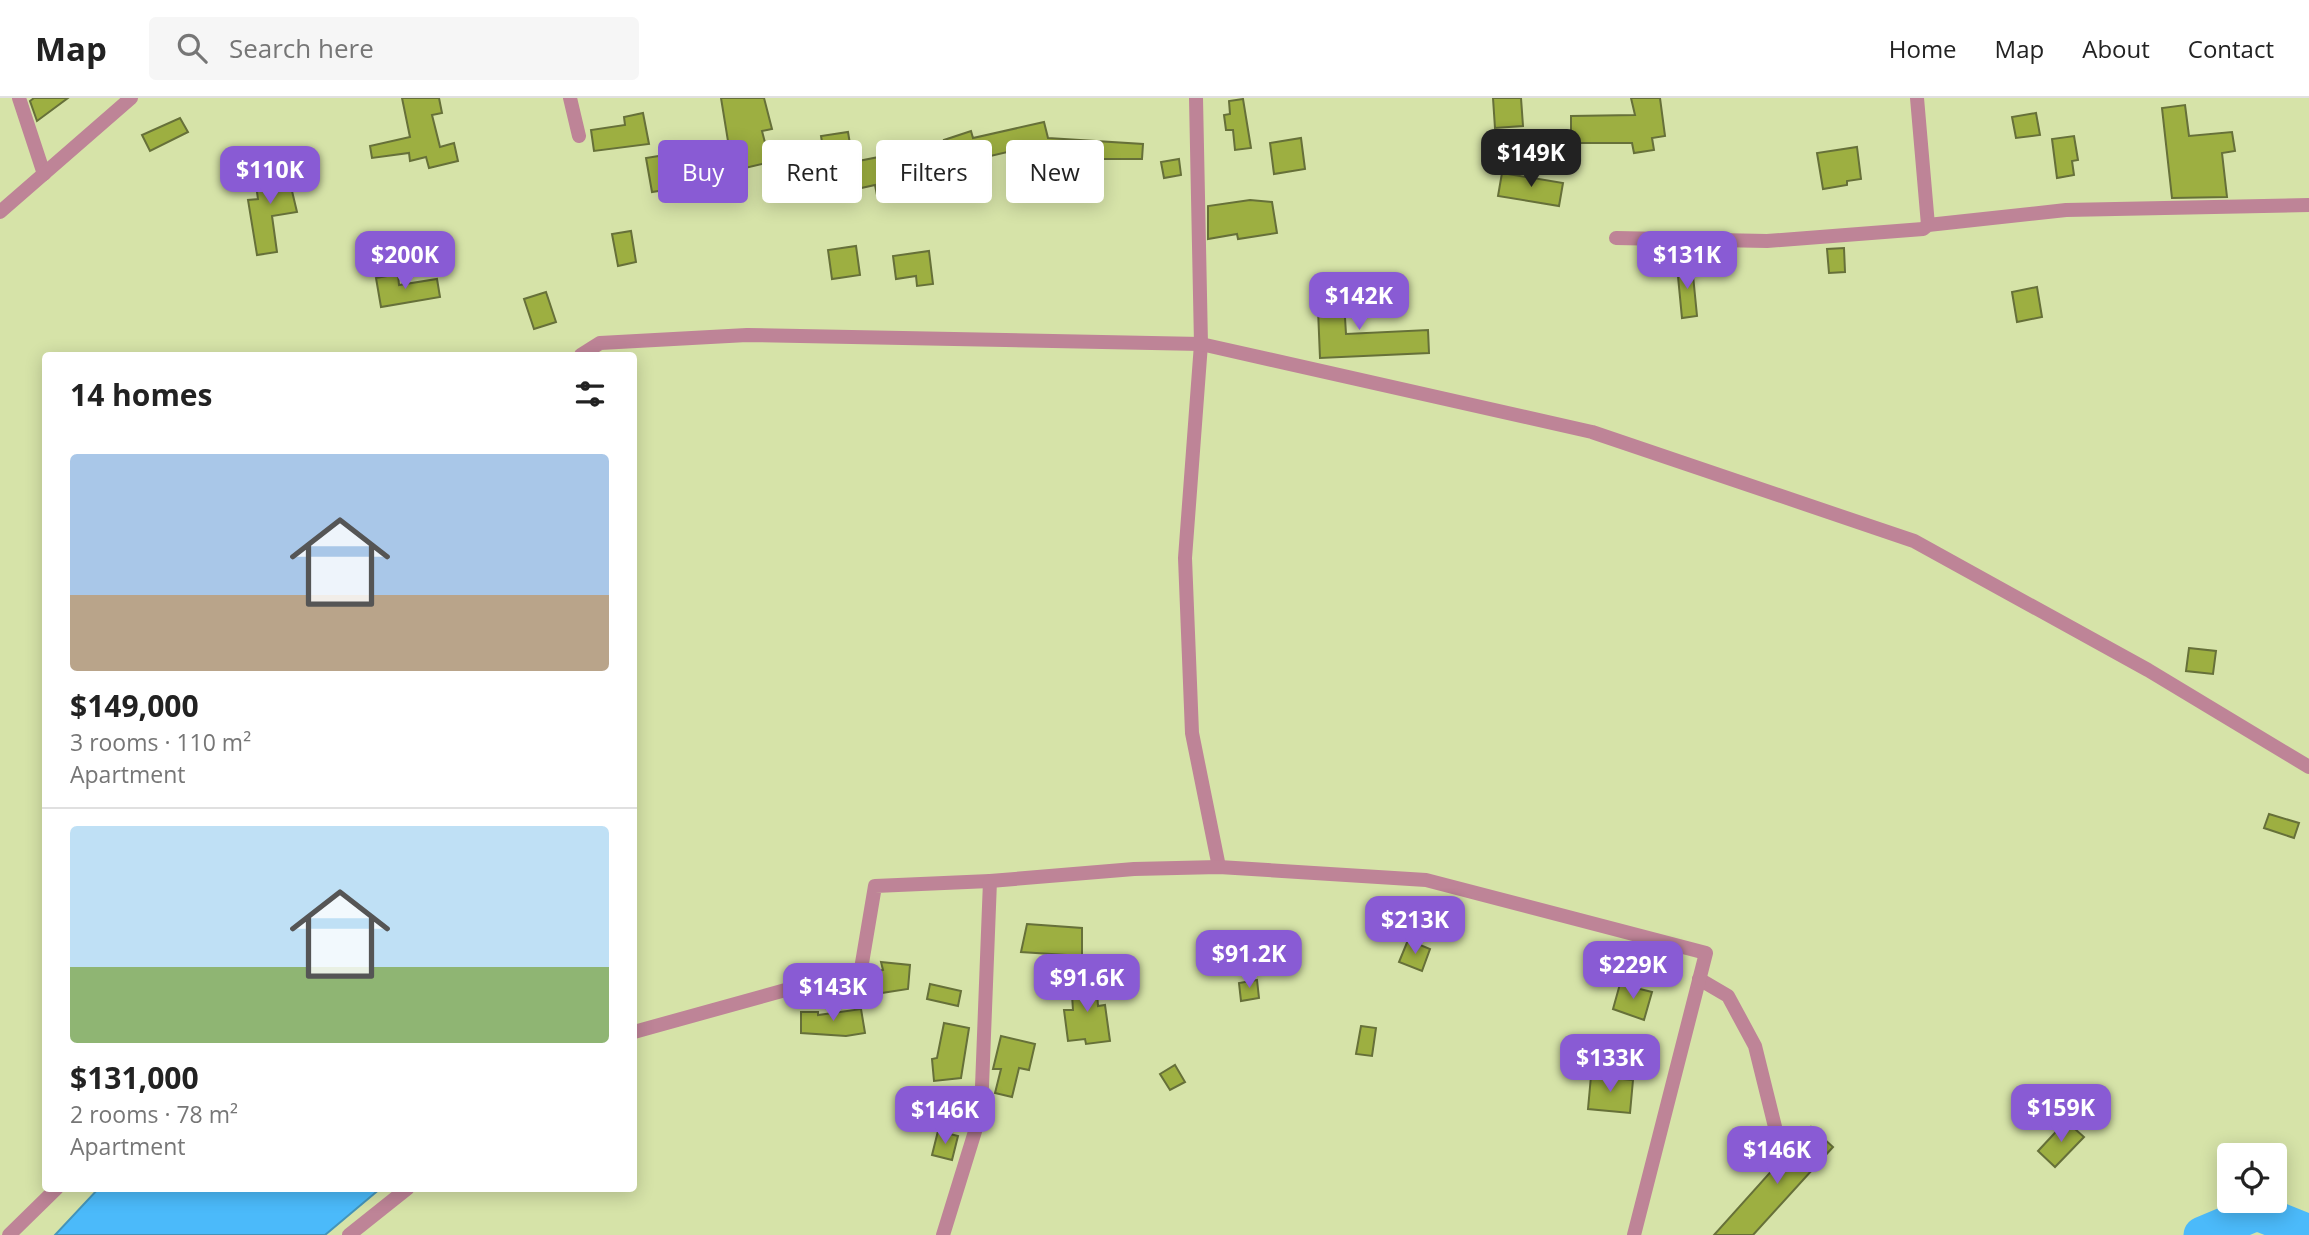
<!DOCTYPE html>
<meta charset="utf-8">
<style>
body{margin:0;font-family:"Open Sans",sans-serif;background:#f6f6f6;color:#222;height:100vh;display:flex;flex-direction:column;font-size:26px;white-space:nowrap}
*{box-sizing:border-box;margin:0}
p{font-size:23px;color:#767676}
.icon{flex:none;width:38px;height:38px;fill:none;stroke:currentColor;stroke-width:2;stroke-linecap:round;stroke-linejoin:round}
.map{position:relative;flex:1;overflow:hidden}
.panel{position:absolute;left:42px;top:254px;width:595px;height:840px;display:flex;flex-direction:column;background:#fff;border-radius:7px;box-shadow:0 4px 18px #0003}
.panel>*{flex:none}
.guide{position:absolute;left:658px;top:42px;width:665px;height:63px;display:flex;gap:14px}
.controls{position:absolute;left:2217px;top:1045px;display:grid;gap:14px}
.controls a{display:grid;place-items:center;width:70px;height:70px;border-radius:7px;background:#fff;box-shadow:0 4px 18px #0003;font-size:35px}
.price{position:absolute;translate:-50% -60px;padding:0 16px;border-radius:14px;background:#895bd4;color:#fff;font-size:23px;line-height:46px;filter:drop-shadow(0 2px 4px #0008)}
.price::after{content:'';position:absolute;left:50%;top:42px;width:21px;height:16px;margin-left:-10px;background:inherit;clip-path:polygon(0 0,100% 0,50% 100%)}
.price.active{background:#222;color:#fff}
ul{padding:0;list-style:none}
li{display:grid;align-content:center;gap:14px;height:371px;padding:0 28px}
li+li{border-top:2px solid #e0e0e0}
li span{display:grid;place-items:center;height:217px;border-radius:7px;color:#555}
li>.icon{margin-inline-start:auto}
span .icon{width:126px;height:126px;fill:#fffc;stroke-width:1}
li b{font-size:30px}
h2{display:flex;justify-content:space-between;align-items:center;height:84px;padding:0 28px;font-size:30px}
.chip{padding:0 24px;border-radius:7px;background:#fff;box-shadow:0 4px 18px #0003;font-size:24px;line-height:63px}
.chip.active{background:#895bd4;color:#fff}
header{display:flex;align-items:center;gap:42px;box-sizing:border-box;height:98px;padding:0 35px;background:#fff;border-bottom:2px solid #e0e0e0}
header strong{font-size:33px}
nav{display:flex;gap:38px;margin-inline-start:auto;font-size:24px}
.search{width:490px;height:63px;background:#f6f6f6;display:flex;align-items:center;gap:18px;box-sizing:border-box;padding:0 24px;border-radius:7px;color:#767676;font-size:26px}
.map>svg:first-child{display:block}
</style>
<header>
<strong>Map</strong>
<div class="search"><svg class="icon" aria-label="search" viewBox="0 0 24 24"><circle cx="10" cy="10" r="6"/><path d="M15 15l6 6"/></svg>Search here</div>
<nav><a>Home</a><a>Map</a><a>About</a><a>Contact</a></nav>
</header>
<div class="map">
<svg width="2309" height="1137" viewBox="0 0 2309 1137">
<rect width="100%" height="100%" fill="#d6e3a8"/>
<!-- water -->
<polygon fill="#4bbafa" stroke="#4494b9" stroke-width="2" points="99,1090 381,1090 325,1137 55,1137"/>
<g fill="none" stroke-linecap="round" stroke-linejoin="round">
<!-- river -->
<polyline stroke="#4bbafa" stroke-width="37" points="2202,1137 2257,1114 2309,1135"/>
</g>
<!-- building -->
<g fill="#9daf41" stroke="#667039" stroke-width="2">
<polygon points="34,0 68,0 37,23 30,3"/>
<polygon points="402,0 439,0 442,15 432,17 440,49 454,45 458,63 429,70 426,59 410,63 409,55 372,60 370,48 410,39"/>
<polygon points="721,0 764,0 772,31 762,33 770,64 732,73 725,43 728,43"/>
<polygon points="1493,0 1521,0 1523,28 1495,30"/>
<polygon points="1631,0 1660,0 1665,38 1652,40 1654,52 1634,55 1632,45 1571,45 1571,18 1635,17"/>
<polygon points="1243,1 1251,50 1235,52 1233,32 1226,32 1224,17 1230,16 1229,3"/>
<polygon points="2185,7 2189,38 2232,34 2235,53 2222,55 2227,99 2172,100 2162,10"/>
<polygon points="643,15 649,46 594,53 591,32 625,27 624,19"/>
<polygon points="2036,15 2040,37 2016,40 2012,19"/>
<polygon points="180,20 188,34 150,53 142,37"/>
<polygon points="1044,24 1048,40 1143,46 1142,61 1053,61 1056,74 1030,79 1024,50 986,59 987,90 971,91 971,62 952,67 944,42 971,33 973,40"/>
<polygon points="848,34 853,64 884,58 887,73 902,69 907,90 877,97 875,87 834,96 829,74 827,74 821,38"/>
<polygon points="2074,38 2078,62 2072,63 2074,77 2057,80 2052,41"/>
<polygon points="1301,40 1305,71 1274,76 1270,45"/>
<polygon points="1857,49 1861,81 1847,83 1847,87 1823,91 1817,55"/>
<polygon points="665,57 671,91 652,94 646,60"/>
<polygon points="1179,61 1181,77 1164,80 1161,64"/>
<polygon points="286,68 297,114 272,118 277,154 257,157 248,102 258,101 254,73"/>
<polygon points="1502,75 1563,85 1559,108 1498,98"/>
<polygon points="1250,102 1272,104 1277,135 1238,141 1237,136 1208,141 1208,108"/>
<polygon points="631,133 636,164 618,168 612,136"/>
<polygon points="856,148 860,177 832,181 828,152"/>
<polygon points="1844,150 1845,174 1829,175 1827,151"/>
<polygon points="929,153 933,186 917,188 916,178 896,181 893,158"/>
<polygon points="1692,167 1697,218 1682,220 1677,168"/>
<polygon points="398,176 399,187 437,181 440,199 381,209 376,180"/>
<polygon points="1343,186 1346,236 1428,232 1429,255 1320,260 1317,187"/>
<polygon points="2037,189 2042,219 2017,224 2012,194"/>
<polygon points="546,194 556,224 534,231 524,201"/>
<polygon points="2189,550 2216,553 2213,576 2186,573"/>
<polygon points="2269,716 2299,725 2294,740 2264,730"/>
<polygon points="1027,826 1082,830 1082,858 1021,854"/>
<polygon points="1408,842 1430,851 1422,873 1399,864"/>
<polygon points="881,864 910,867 908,891 875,896 871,874 883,872"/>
<polygon points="1096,880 1098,908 1105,907 1110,943 1086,946 1085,941 1068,943 1064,912 1073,912 1071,882"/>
<polygon points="1257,882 1259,900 1241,903 1239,885"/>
<polygon points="930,886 961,893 958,908 927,901"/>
<polygon points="1620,886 1652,894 1644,922 1613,911"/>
<polygon points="861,911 865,935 846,938 801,935 801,914 818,914 818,917"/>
<polygon points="944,925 969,930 961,980 934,983 932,961 937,960"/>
<polygon points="1361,928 1376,930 1372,958 1356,956"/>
<polygon points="1001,938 1035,946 1029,972 1019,970 1012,999 995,995 1001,971 993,971"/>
<polygon points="1175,967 1185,984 1170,992 1160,976"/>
<polygon points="1591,978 1633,982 1630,1015 1588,1011"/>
<polygon points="2066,1023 2084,1039 2055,1069 2038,1053"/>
<polygon points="1811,1029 1833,1049 1753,1137 1714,1137"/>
<polygon points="938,1033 958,1038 952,1062 932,1057"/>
</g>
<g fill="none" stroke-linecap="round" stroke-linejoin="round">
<!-- minor -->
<g stroke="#be8497" stroke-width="14">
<polyline points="19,0 44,76"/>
<polyline points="570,0 579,38"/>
<polyline points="1196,0 1201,246 1185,460 1192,635 1219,769"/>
<polyline points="1917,0 1928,127"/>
<polyline points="1616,140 1767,143 1923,131 1928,127 2066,112 2309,107"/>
<polyline points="581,257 600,245 747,237 1201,246 1592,334 1914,443 2148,572 2309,669"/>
<polyline points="1699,881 1728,898 1755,948 1780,1049"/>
<polyline points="634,934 861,871 875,788 990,783"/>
<polyline points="9,1137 57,1090"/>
<polyline points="349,1137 408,1090"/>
<polyline points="943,1137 981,1014 990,783 1134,771 1219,769 1426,782 1706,855 1634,1137"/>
</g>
<!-- tertiary -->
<polyline stroke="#be8497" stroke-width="14" points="0,114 131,0"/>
</g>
</svg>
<div class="controls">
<a><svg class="icon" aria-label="locate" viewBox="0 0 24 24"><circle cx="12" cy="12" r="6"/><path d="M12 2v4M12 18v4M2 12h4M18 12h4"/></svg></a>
</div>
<b class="price active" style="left:1531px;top:91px">$149K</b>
<b class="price" style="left:270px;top:108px">$110K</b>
<b class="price" style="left:405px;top:193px">$200K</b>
<b class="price" style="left:1687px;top:193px">$131K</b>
<b class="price" style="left:1359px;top:234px">$142K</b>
<b class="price" style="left:1415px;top:858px">$213K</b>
<b class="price" style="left:1249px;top:892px">$91.2K</b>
<b class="price" style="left:1633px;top:903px">$229K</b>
<b class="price" style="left:1087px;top:916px">$91.6K</b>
<b class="price" style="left:833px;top:925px">$143K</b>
<b class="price" style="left:1610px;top:996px">$133K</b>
<b class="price" style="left:2061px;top:1046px">$159K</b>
<b class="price" style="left:945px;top:1048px">$146K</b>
<b class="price" style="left:1777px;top:1088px">$146K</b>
<div class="guide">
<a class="chip active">Buy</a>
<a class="chip">Rent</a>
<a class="chip">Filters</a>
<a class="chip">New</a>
</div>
<section class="panel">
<h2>14 homes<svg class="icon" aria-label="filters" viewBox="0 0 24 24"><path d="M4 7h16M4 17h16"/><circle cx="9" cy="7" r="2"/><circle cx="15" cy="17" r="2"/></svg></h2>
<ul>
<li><span style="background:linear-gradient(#a9c7e8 65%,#b9a48a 0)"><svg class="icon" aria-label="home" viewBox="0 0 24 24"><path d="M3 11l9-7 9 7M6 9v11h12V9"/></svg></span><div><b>$149,000</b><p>3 rooms · 110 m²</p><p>Apartment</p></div></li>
<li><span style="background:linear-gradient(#bfe0f5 65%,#8fb573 0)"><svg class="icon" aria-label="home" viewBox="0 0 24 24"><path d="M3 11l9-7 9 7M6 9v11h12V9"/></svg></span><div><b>$131,000</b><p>2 rooms · 78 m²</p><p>Apartment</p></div></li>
</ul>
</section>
</div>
